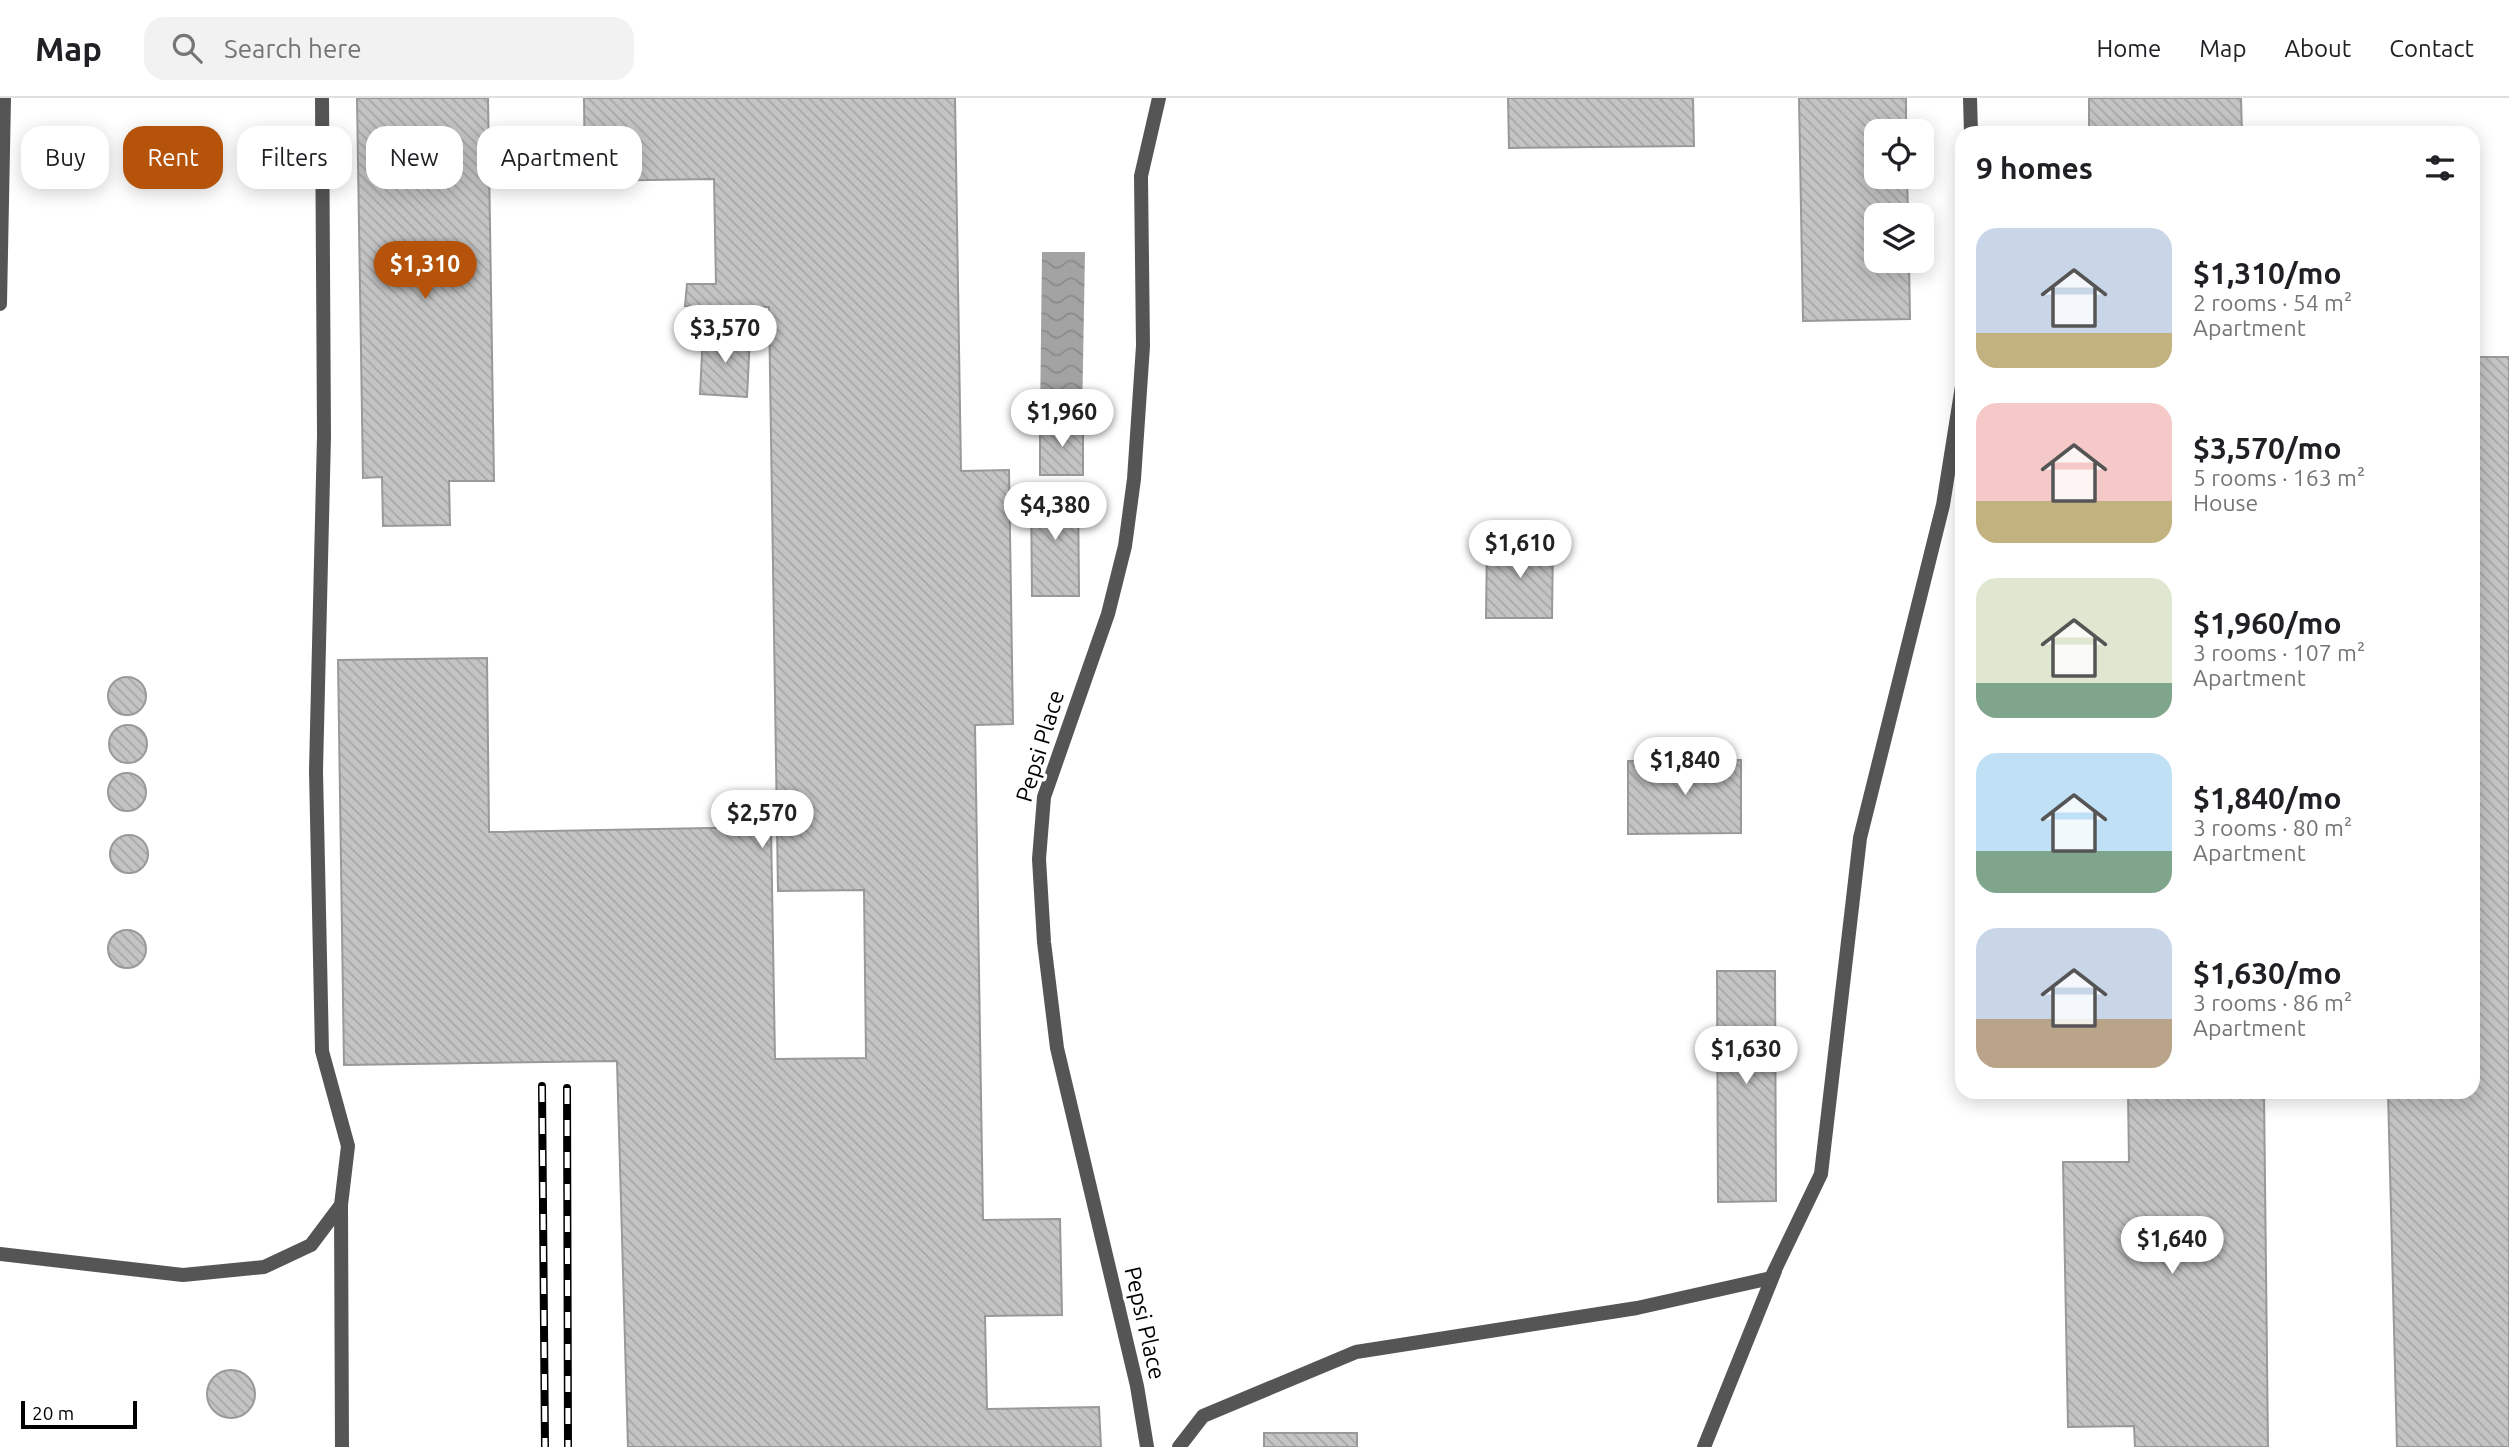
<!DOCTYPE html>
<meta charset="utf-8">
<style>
body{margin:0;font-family:Ubuntu,sans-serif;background:#f2f2f2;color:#202124;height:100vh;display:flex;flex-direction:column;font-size:26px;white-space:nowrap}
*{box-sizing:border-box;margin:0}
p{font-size:23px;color:#757577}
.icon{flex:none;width:38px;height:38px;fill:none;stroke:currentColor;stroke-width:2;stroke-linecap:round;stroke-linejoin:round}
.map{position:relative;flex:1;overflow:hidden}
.drawer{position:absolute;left:1955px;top:28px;width:525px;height:973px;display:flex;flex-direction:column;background:#fff;border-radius:21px;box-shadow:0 4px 18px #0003}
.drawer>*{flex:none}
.banner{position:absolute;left:21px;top:28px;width:665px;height:63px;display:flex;gap:14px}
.controls{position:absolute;left:1864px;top:21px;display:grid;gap:14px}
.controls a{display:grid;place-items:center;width:70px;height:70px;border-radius:14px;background:#fff;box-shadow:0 4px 18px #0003;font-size:35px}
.scale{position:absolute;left:21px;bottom:18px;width:116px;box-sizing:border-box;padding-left:7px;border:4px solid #000;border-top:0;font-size:19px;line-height:24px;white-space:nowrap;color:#000;-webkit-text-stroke:5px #fff;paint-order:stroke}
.price{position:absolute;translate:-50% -60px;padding:0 16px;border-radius:24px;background:#fff;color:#222;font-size:23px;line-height:46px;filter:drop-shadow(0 2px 4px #0008)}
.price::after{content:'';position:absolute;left:50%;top:42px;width:21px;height:16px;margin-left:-10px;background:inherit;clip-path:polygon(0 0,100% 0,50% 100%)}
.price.active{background:#b45309;color:#fff}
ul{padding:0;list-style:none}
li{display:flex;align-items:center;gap:21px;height:175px;padding:0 21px}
li span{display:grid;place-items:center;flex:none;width:196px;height:140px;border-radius:21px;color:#555}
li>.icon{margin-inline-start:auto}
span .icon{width:84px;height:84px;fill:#fffc;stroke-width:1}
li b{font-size:30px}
h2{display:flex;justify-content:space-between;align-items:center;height:84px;padding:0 21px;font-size:30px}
.pill{padding:0 24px;border-radius:21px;background:#fff;box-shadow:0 4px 18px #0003;font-size:24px;line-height:63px}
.pill.active{background:#b45309;color:#fff}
header{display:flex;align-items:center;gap:42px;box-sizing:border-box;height:98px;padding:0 35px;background:#fff;border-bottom:2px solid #e0e0e0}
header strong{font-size:33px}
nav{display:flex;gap:38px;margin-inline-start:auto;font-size:24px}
.search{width:490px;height:63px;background:#f2f2f2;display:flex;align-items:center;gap:18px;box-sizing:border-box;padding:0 24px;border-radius:21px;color:#757577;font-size:26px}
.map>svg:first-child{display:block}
</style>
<header>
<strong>Map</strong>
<div class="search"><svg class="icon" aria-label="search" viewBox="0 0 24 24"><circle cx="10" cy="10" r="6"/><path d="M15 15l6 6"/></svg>Search here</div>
<nav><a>Home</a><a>Map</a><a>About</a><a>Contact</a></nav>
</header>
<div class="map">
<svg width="2509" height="1349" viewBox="0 0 2509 1349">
<defs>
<pattern id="water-waves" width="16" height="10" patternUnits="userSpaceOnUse" patternTransform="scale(1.75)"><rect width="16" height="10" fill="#a3a3a3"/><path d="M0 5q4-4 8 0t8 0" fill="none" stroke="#8b8b8b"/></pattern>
<pattern id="building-back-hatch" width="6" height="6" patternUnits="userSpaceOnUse" patternTransform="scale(1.75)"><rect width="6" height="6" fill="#c4c4c4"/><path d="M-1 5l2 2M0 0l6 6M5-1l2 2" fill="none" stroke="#a7a7a7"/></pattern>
</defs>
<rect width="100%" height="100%" fill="#fff"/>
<!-- water -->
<polygon fill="url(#water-waves)" points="1042,154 1085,154 1082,323 1040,322"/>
<!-- building -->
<g fill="url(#building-back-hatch)" stroke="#999" stroke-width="2">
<polygon points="357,0 488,0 494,383 449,383 450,427 383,428 382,379 363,380"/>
<polygon points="584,0 955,0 961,373 1009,372 1013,626 975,627 983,1122 1060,1121 1062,1217 985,1218 987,1311 1099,1309 1101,1349 628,1349 617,963 344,967 338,562 487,560 489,734 771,729 775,961 866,960 864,792 778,793 769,209 685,208 687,186 716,186 714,81 585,83"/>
<polygon points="1508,0 1693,0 1694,48 1509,50"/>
<polygon points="1799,0 1906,0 1906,33 1876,33 1876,79 1907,79 1908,117 1876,117 1876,163 1909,163 1910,221 1803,223"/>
<polygon points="2089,0 2241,0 2242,35 2089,35"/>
<polygon points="703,236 750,238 747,299 700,296"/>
<polygon points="2473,259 2509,259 2509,1349 2397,1349 2388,994 2473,994"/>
<rect x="1040" y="325" width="43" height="52"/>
<polygon points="1031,389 1078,389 1079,498 1032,498"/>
<polygon points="1487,444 1553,444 1552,520 1486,520"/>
<circle cx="127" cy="598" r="19"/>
<circle cx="128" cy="646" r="19"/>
<polygon points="1741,662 1741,735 1628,736 1628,663"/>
<circle cx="127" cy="694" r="19"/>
<circle cx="129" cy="756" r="19"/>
<circle cx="127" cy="851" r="19"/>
<polygon points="1717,873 1775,873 1776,1103 1718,1104"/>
<polygon points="2128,994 2264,994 2268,1349 2135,1349 2134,1328 2068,1329 2063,1064 2129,1064"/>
<circle cx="231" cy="1296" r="24"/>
<rect x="1264" y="1335" width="93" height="14"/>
</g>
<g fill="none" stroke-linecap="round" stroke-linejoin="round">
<!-- lane -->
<g stroke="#555" stroke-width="14">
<polyline points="1970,0 1971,35"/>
<polyline points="0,206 4,0"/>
<polyline points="341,1107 342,1349"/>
<polyline points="0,1156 183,1177 264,1169 311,1147 341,1107 348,1048 322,953 316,673 324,338 322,0"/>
<polyline points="1147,1349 1137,1288 1057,950 1044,844 1039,761 1044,699 1108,516 1125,448 1134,381 1143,248 1141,78 1159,0"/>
<polyline points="1179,1349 1203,1318 1356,1254 1637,1210 1771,1180 1821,1076 1860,740 1943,407 1962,288"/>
<polyline points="1704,1349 1775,1173"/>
</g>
<defs>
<g id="rail">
<polyline points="542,988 545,1349"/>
<polyline points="567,990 568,1349"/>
</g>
</defs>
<!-- rail casing -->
<use href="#rail" stroke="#000" stroke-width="8"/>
<!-- rail -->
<use href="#rail" stroke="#fff" stroke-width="5" stroke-dasharray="16" stroke-linecap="butt"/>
</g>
<g text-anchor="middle" stroke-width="7" stroke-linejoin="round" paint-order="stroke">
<!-- street labels -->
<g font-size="23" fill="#000" stroke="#fff">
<text transform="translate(1040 648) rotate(-73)" y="8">Pepsi Place</text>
<text transform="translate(1145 1225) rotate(77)" y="8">Pepsi Place</text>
</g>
</g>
</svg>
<div class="controls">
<a><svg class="icon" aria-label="locate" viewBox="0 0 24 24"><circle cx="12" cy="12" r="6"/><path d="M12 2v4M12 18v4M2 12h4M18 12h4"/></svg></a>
<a><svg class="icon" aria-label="layers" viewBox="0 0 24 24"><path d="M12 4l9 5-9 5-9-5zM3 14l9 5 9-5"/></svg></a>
</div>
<div class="scale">20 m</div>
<b class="price active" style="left:425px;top:203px">$1,310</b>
<b class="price" style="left:725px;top:267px">$3,570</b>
<b class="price" style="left:1062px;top:351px">$1,960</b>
<b class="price" style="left:1055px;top:444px">$4,380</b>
<b class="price" style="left:1520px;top:482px">$1,610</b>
<b class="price" style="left:1685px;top:699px">$1,840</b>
<b class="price" style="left:762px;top:752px">$2,570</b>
<b class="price" style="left:1746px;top:988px">$1,630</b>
<b class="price" style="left:2172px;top:1178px">$1,640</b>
<div class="banner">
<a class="pill">Buy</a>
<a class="pill active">Rent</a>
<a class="pill">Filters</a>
<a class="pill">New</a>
<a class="pill">Apartment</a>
</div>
<section class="drawer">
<h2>9 homes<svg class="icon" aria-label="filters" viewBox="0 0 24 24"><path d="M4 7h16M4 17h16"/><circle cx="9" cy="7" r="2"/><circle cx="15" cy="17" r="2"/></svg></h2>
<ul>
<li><span style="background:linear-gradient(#c9d6e8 75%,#c2b280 0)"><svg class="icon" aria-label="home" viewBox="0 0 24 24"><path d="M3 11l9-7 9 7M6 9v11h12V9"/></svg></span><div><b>$1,310/mo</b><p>2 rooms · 54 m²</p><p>Apartment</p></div></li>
<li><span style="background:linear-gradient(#f6c9c9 70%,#c2b280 0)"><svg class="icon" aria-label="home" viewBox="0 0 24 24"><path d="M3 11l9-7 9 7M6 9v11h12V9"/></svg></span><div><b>$3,570/mo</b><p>5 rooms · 163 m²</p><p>House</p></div></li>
<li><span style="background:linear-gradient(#dfe7d0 75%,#7fa58c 0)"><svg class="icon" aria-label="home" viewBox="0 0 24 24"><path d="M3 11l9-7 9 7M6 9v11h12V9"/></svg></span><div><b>$1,960/mo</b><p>3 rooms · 107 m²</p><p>Apartment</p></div></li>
<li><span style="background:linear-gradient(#bfe0f5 70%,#7fa58c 0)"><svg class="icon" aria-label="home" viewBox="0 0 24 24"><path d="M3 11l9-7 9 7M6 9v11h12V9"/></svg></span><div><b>$1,840/mo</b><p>3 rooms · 80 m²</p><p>Apartment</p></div></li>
<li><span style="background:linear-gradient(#c9d6e8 65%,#b9a48a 0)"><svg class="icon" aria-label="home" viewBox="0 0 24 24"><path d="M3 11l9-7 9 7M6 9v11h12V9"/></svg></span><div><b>$1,630/mo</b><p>3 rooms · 86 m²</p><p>Apartment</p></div></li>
</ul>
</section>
</div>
